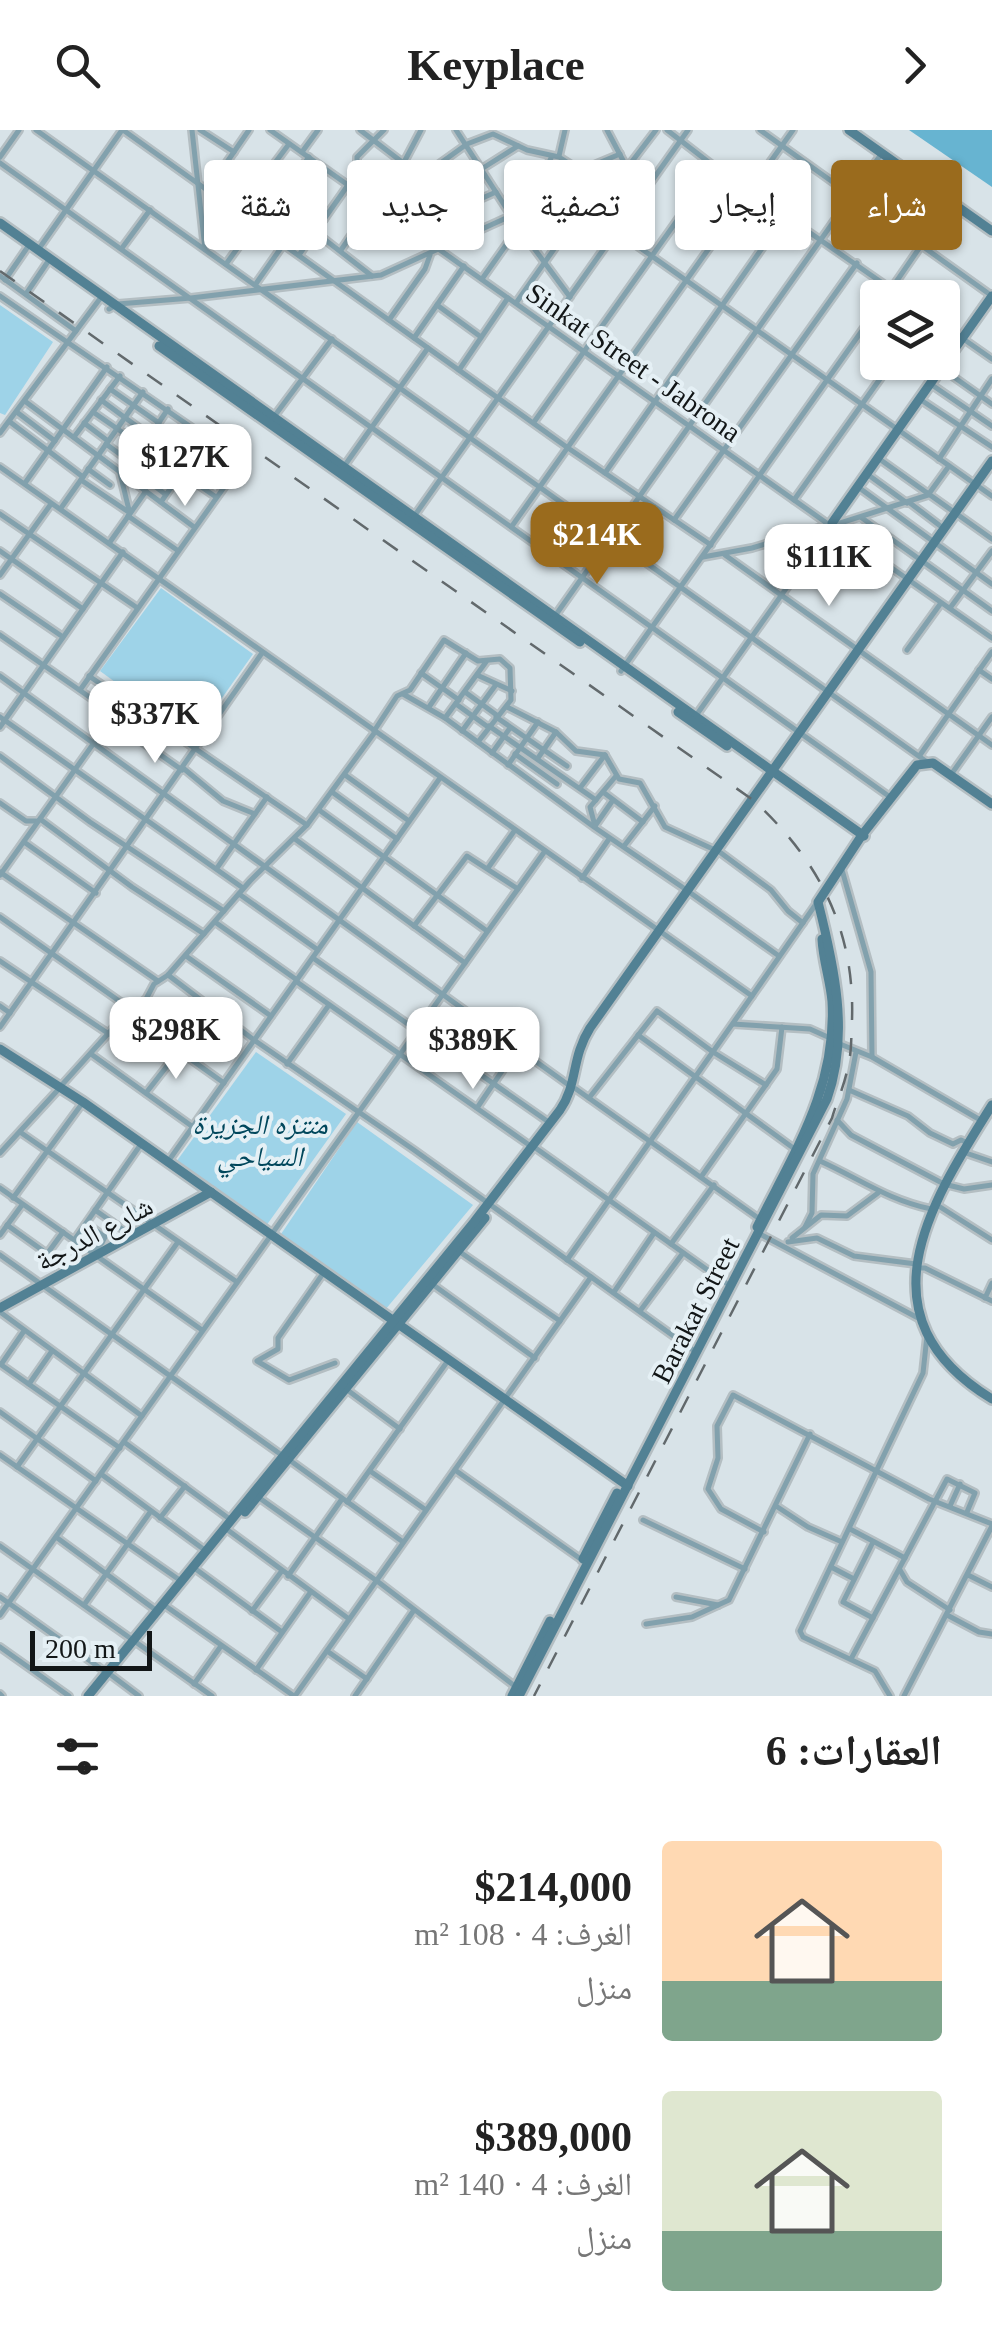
<!DOCTYPE html>
<html lang="ar">
<meta charset="utf-8">
<style>
body{margin:0;font-family:"Times New Roman","Noto Naskh Arabic",serif;background:#f2f2f2;color:#222;direction:rtl;height:100vh;display:flex;flex-direction:column;font-size:38px;white-space:nowrap}
*{box-sizing:border-box;margin:0}
p{font-size:32px;color:#767676}
.icon{flex:none;width:55px;height:55px;fill:none;stroke:currentColor;stroke-width:2;stroke-linecap:round;stroke-linejoin:round}
.map{position:relative;height:1566px;overflow:hidden;direction:ltr}
.sheet{display:flex;flex-direction:column;background:#fff;flex:1}
.sheet>*{flex:none}
.hud{position:absolute;left:30px;top:30px;width:932px;height:90px;direction:rtl;display:flex;gap:20px}
.buttons{position:absolute;left:860px;top:150px;display:grid;gap:20px}
.buttons a{display:grid;place-items:center;width:100px;height:100px;border-radius:10px;background:#fff;box-shadow:0 2px 8px #0004;font-size:50px}
.scale{position:absolute;left:30px;bottom:25px;width:122px;box-sizing:border-box;padding-left:10px;border:5px solid #121617;border-top:0;font-size:28px;line-height:35px;white-space:nowrap;color:#121617;-webkit-text-stroke:8px #e5f0f5;paint-order:stroke}
.price{position:absolute;translate:-50% -85px;padding:0 22px;border-radius:20px;background:#fff;color:#222;font-size:32px;line-height:65px;filter:drop-shadow(0 2px 5px #0008)}
.price::after{content:'';position:absolute;left:50%;top:60px;width:30px;height:22px;margin-left:-15px;background:inherit;clip-path:polygon(0 0,100% 0,50% 100%)}
.price.on{background:#9a6b1d;color:#fff}
ul{padding:0;list-style:none}
li{display:flex;align-items:center;gap:30px;height:250px;padding:0 50px}
li span{display:grid;place-items:center;flex:none;width:280px;height:200px;border-radius:10px;color:#555}
li>.icon{margin-inline-start:auto}
span .icon{width:120px;height:120px;fill:#fffc;stroke-width:1}
li b{font-size:42px}
h2{display:flex;justify-content:space-between;align-items:center;height:120px;padding:0 50px;font-size:42px}
.chip{padding:0 35px;border-radius:10px;background:#fff;box-shadow:0 2px 8px #0004;font-size:35px;line-height:90px}
.chip.on{background:#9a6b1d;color:#fff}
header{display:flex;justify-content:space-between;align-items:center;height:130px;padding:0 50px;background:#fff;font-size:45px;font-weight:800}
.map>svg:first-child{display:block}
</style>
<header><svg class="icon" aria-label="forward" viewBox="0 0 24 24"><path d="M9 5l7 7-7 7"/></svg>Keyplace<svg class="icon" aria-label="search" viewBox="0 0 24 24"><circle cx="10" cy="10" r="6"/><path d="M15 15l6 6"/></svg></header>
<div class="map">
<svg width="992" height="1566" viewBox="0 0 992 1566">
<rect width="100%" height="100%" fill="#d8e3e8"/>
<!-- green -->
<g fill="#9ed3e8">
<polygon points="0,175 53,212 5,285 0,283"/>
<polygon points="161,458 253,524 193,609 100,541"/>
<polygon points="256,922 346,984 266,1096 176,1032"/>
<polygon points="357,992 473,1075 385,1180 279,1107"/>
</g>
<!-- water -->
<polygon fill="#67b4d1" points="909,0 992,0 992,57"/>
<g fill="none" stroke-linecap="round" stroke-linejoin="round">
<defs>
<g id="street">
<polyline points="36,0 927,632"/>
<polyline points="123,0 568,318 711,415"/>
<polyline points="192,0 205,119"/>
<polyline points="200,0 234,22"/>
<polyline points="270,0 828,394"/>
<polyline points="360,0 452,70 478,70 496,62"/>
<polyline points="456,0 519,98 570,167"/>
<polyline points="607,0 627,38"/>
<polyline points="667,0 715,37 904,168"/>
<polyline points="760,0 992,166"/>
<polyline points="302,22 318,0"/>
<polyline points="559,26 565,0"/>
<polyline points="0,27 19,0"/>
<polyline points="0,33 890,667"/>
<polyline points="403,34 421,0"/>
<polyline points="589,37 620,24"/>
<polyline points="483,38 518,16"/>
<polyline points="421,47 467,14 493,4 527,20 559,27 573,36 589,37 595,51 627,38 656,0"/>
<polyline points="284,60 324,89"/>
<polyline points="207,61 249,0"/>
<polyline points="357,61 357,27 384,0"/>
<polyline points="568,67 992,366"/>
<polyline points="453,73 464,109"/>
<polyline points="227,75 244,51 271,38 289,14"/>
<polyline points="376,75 408,38"/>
<polyline points="527,78 552,26"/>
<polyline points="258,97 309,27"/>
<polyline points="410,99 431,85 455,76"/>
<polyline points="315,102 372,146"/>
<polyline points="122,118 150,80"/>
<polyline points="38,120 122,0"/>
<polyline points="341,120 373,73"/>
<polyline points="299,125 348,55"/>
<polyline points="226,134 255,94"/>
<polyline points="0,146 76,201"/>
<polyline points="482,149 518,98"/>
<polyline points="5,150 27,118"/>
<polyline points="255,155 283,115"/>
<polyline points="26,164 47,133"/>
<polyline points="0,166 242,332 80,560"/>
<polyline points="885,168 951,72"/>
<polyline points="516,173 583,78"/>
<polyline points="437,175 481,207"/>
<polyline points="109,179 118,174 191,168 381,145 559,64 568,67 595,51"/>
<polyline points="389,190 425,139 430,125"/>
<polyline points="942,194 992,229"/>
<polyline points="414,208 464,136"/>
<polyline points="941,238 992,274"/>
<polyline points="459,240 508,168"/>
<polyline points="932,255 992,296"/>
<polyline points="110,259 159,293"/>
<polyline points="101,270 150,306"/>
<polyline points="921,270 992,317"/>
<polyline points="26,272 194,397"/>
<polyline points="93,282 216,367"/>
<polyline points="18,283 55,311"/>
<polyline points="273,288 332,209"/>
<polyline points="10,292 83,347"/>
<polyline points="534,292 715,37"/>
<polyline points="84,293 108,311"/>
<polyline points="0,303 102,166"/>
<polyline points="74,307 120,246"/>
<polyline points="106,314 132,333"/>
<polyline points="878,328 992,409"/>
<polyline points="135,329 173,356"/>
<polyline points="939,329 992,249"/>
<polyline points="162,330 180,304"/>
<polyline points="345,335 428,218"/>
<polyline points="0,337 752,866 816,774"/>
<polyline points="128,338 148,351 154,342"/>
<polyline points="88,339 110,355"/>
<polyline points="120,343 129,380"/>
<polyline points="605,343 786,84"/>
<polyline points="124,344 168,279"/>
<polyline points="867,344 907,373"/>
<polyline points="81,350 130,383"/>
<polyline points="148,351 165,364"/>
<polyline points="25,353 107,237"/>
<polyline points="858,357 992,454"/>
<polyline points="794,370 892,232"/>
<polyline points="161,372 206,307"/>
<polyline points="910,373 943,398"/>
<polyline points="61,378 143,262"/>
<polyline points="0,384 136,477"/>
<polyline points="415,385 688,0"/>
<polyline points="128,386 177,420"/>
<polyline points="862,388 992,481"/>
<polyline points="674,390 857,133"/>
<polyline points="834,395 928,365 949,336"/>
<polyline points="512,396 793,0"/>
<polyline points="833,397 992,508"/>
<polyline points="110,412 146,361"/>
<polyline points="0,421 83,479"/>
<polyline points="725,425 992,615"/>
<polyline points="703,427 752,418 828,395"/>
<polyline points="0,445 51,374"/>
<polyline points="0,464 63,507"/>
<polyline points="950,478 992,421"/>
<polyline points="555,486 882,23"/>
<polyline points="0,505 114,584"/>
<polyline points="907,520 941,473"/>
<polyline points="979,540 992,549"/>
<polyline points="621,541 878,178"/>
<polyline points="421,543 459,570"/>
<polyline points="477,545 512,561"/>
<polyline points="0,546 570,956"/>
<polyline points="89,546 307,695"/>
<polyline points="465,562 498,586"/>
<polyline points="403,564 445,588 594,697 688,761"/>
<polyline points="456,574 488,597"/>
<polyline points="429,577 466,523"/>
<polyline points="507,577 556,602 576,621 605,625"/>
<polyline points="0,587 243,758"/>
<polyline points="496,587 567,636"/>
<polyline points="695,587 829,398"/>
<polyline points="445,588 486,532"/>
<polyline points="111,590 182,640"/>
<polyline points="489,596 596,670"/>
<polyline points="0,597 123,422"/>
<polyline points="374,601 397,566 410,560 444,510 478,531 500,529 510,538 511,570 478,612"/>
<polyline points="462,601 495,556"/>
<polyline points="492,623 510,598"/>
<polyline points="515,624 557,654"/>
<polyline points="605,625 619,649 640,653 665,697 715,720"/>
<polyline points="920,625 992,522"/>
<polyline points="0,626 90,692 224,781"/>
<polyline points="538,628 556,602"/>
<polyline points="508,635 538,592"/>
<polyline points="183,638 223,671 255,684"/>
<polyline points="345,645 409,691"/>
<polyline points="950,646 992,587"/>
<polyline points="580,658 605,625"/>
<polyline points="332,662 397,709"/>
<polyline points="603,662 643,692"/>
<polyline points="0,673 26,691 36,691"/>
<polyline points="319,680 487,801"/>
<polyline points="40,689 132,757 204,804"/>
<polyline points="595,696 590,677 616,646"/>
<polyline points="595,696 613,670"/>
<polyline points="295,709 465,833"/>
<polyline points="24,712 96,763"/>
<polyline points="624,716 655,676"/>
<polyline points="721,723 771,760 788,781 803,793"/>
<polyline points="217,738 267,667"/>
<polyline points="488,738 515,700"/>
<polyline points="842,740 871,842 872,927"/>
<polyline points="0,742 158,851"/>
<polyline points="0,745 123,572"/>
<polyline points="582,748 609,709"/>
<polyline points="239,764 318,820"/>
<polyline points="692,764 779,826"/>
<polyline points="0,787 132,880"/>
<polyline points="215,792 297,850"/>
<polyline points="414,796 467,726 518,759"/>
<polyline points="186,826 271,886"/>
<polyline points="313,828 550,993"/>
<polyline points="0,831 109,904"/>
<polyline points="168,845 254,910 414,1020 693,1220"/>
<polyline points="297,852 532,1017"/>
<polyline points="0,876 10,883"/>
<polyline points="127,884 224,953"/>
<polyline points="733,894 810,899 830,908"/>
<polyline points="0,897 262,523"/>
<polyline points="638,905 796,1020"/>
<polyline points="840,914 872,927 982,991"/>
<polyline points="91,924 193,997"/>
<polyline points="287,934 329,875"/>
<polyline points="60,957 124,886 146,869 154,854 168,845 250,751 307,695 375,602"/>
<polyline points="576,959 761,1090"/>
<polyline points="849,960 908,986 930,1003 953,1014 961,1010 968,1013"/>
<polyline points="146,963 178,922"/>
<polyline points="589,968 657,881 713,922 766,955"/>
<polyline points="477,978 517,919"/>
<polyline points="837,990 851,1005 944,1054 964,1059 992,1055"/>
<polyline points="20,1002 237,1152"/>
<polyline points="537,1019 726,1153"/>
<polyline points="963,1022 992,1032"/>
<polyline points="0,1023 57,961"/>
<path d="M 820,1031 C 860,1049 888,1070 931,1079"/>
<polyline points="167,1033 440,648"/>
<polyline points="701,1047 777,939 782,897"/>
<polyline points="0,1058 202,1200"/>
<polyline points="13,1068 81,975"/>
<polyline points="937,1075 992,1110"/>
<polyline points="95,1080 125,1101 135,1102"/>
<polyline points="87,1094 105,1107"/>
<polyline points="7,1095 70,1140"/>
<polyline points="805,1097 812,1083 813,1044 847,969 856,922"/>
<polyline points="760,1104 920,1189"/>
<polyline points="0,1105 22,1075"/>
<polyline points="792,1108 821,1085 847,1086 878,1063"/>
<polyline points="75,1109 139,1017"/>
<polyline points="788,1112 817,1108 854,1126 916,1134"/>
<polyline points="671,1114 714,1055"/>
<polyline points="92,1122 102,1113 112,1092"/>
<polyline points="460,1122 560,1191"/>
<polyline points="47,1124 63,1102"/>
<polyline points="0,1125 283,1326"/>
<polyline points="567,1130 752,866"/>
<polyline points="918,1138 925,1138 992,1171"/>
<polyline points="322,1145 278,1208 278,1219 257,1231 289,1250 335,1233"/>
<polyline points="432,1154 535,1228"/>
<polyline points="614,1162 654,1103"/>
<polyline points="985,1168 992,1153"/>
<polyline points="640,1181 683,1123"/>
<polyline points="0,1182 142,1286"/>
<polyline points="2,1233 24,1201"/>
<polyline points="0,1234 120,1318"/>
<polyline points="29,1254 52,1221"/>
<polyline points="346,1259 400,1299"/>
<polyline points="0,1282 96,1351"/>
<polyline points="124,1312 231,1390"/>
<polyline points="0,1325 181,1451"/>
<polyline points="288,1329 403,1412"/>
<polyline points="17,1337 178,1112"/>
<polyline points="455,1340 582,1430"/>
<polyline points="370,1341 426,1380"/>
<polyline points="101,1344 206,1421"/>
<polyline points="258,1367 377,1451 516,1557"/>
<polyline points="347,1372 447,1232"/>
<polyline points="776,1376 808,1397 842,1412"/>
<polyline points="950,1376 960,1354"/>
<polyline points="160,1388 185,1356"/>
<polyline points="643,1390 745,1439"/>
<polyline points="225,1398 349,1489"/>
<polyline points="850,1399 905,1428"/>
<polyline points="764,1402 721,1379 708,1359 718,1328 717,1296 733,1265 929,1369 992,1394"/>
<polyline points="56,1407 157,1481"/>
<polyline points="0,1416 212,1566"/>
<polyline points="831,1437 854,1449"/>
<polyline points="197,1440 282,1502"/>
<polyline points="900,1440 907,1452 950,1480"/>
<polyline points="968,1445 992,1457"/>
<polyline points="288,1446 342,1369"/>
<polyline points="0,1467 107,1543"/>
<polyline points="676,1467 718,1475"/>
<polyline points="84,1475 151,1381"/>
<polyline points="167,1477 294,1566"/>
<polyline points="252,1481 281,1442"/>
<polyline points="0,1485 545,721"/>
<polyline points="947,1485 979,1502 992,1504"/>
<polyline points="873,1488 843,1472 873,1412"/>
<polyline points="646,1494 692,1487 729,1470 810,1304"/>
<polyline points="0,1517 69,1566"/>
<polyline points="327,1521 367,1549"/>
<polyline points="851,1529 947,1349 975,1363 967,1382"/>
<polyline points="256,1540 310,1463"/>
<polyline points="111,1545 139,1566"/>
<polyline points="194,1554 221,1516"/>
<polyline points="0,1564 2,1566"/>
<polyline points="295,1566 591,1147"/>
<polyline points="355,1566 414,1480"/>
<polyline points="890,1566 875,1541 803,1507 800,1501 923,1243 927,1206"/>
<polyline points="904,1566 992,1396"/>
</g>
<g id="secondary">
<polyline points="849,0 992,101"/>
<polyline points="0,93 864,706"/>
<polyline points="159,216 580,512"/>
<polyline points="832,393 992,166"/>
<polyline points="678,582 727,616"/>
<polyline points="0,919 83,972 628,1356"/>
<path d="M 992,975 C 929,1075 858,1187 992,1269"/>
<path d="M 757,1097 C 794,1022 837,958 832,871 C 830,850 823,830 822,809"/>
<polyline points="0,1178 211,1062"/>
<polyline points="245,1382 485,1088"/>
<polyline points="583,1429 617,1363"/>
<path d="M 88,1566 L 474,1092 L 560,980 C 578,954 571,928 590,898 L 992,331"/>
<polyline points="512,1566 550,1491"/>
<path d="M 519,1566 L 827,969 C 850,905 834,835 818,772 L 862,705 L 917,635 L 933,633 L 992,674"/>
</g>
</defs>
<!-- street casing -->
<use href="#street" stroke="#b4bec2" stroke-width="10"/>
<!-- secondary casing -->
<use href="#secondary" stroke="#b4bec2" stroke-width="14"/>
<!-- street -->
<use href="#street" stroke="#82a1ad" stroke-width="5"/>
<!-- secondary -->
<use href="#secondary" stroke="#528194" stroke-width="9"/>
<!-- rail -->
<path stroke="#62696c" stroke-width="2.5" stroke-dasharray="18 18" stroke-linecap="butt" d="M 0,141 L 753,670 C 819,730 855,800 852,890 C 851,905 852,921 848,936 C 845,954 837,971 832,988 L 534,1566"/>
</g>
<g text-anchor="middle" stroke-width="8" stroke-linejoin="round" paint-order="stroke">
<!-- street labels -->
<g font-size="28" fill="#121617" stroke="#e5f0f5">
<text transform="translate(634 232) rotate(35)" y="10">Sinkat Street - Jabrona</text>
<text transform="translate(94 1103) rotate(-28)" y="10">شارع الدرجة</text>
<text transform="translate(695 1180) rotate(-63)" y="10">Barakat Street</text>
</g>
<!-- park labels -->
<g font-size="28" font-style="italic" fill="#01475c" stroke="#e5f0f5">
<text x="260" y="1004">منتزه الجزيرة<tspan x="260" dy="32">السياحي</tspan></text>
</g>
</g>
</svg>
<div class="buttons">
<a><svg class="icon" aria-label="layers" viewBox="0 0 24 24"><path d="M12 4l9 5-9 5-9-5zM3 14l9 5 9-5"/></svg></a>
</div>
<div class="scale">200 m</div>
<b class="price" style="left:185px;top:379px">$127K</b>
<b class="price on" style="left:597px;top:457px">$214K</b>
<b class="price" style="left:829px;top:479px">$111K</b>
<b class="price" style="left:155px;top:636px">$337K</b>
<b class="price" style="left:176px;top:952px">$298K</b>
<b class="price" style="left:473px;top:962px">$389K</b>
<div class="hud">
<a class="chip on">شراء</a>
<a class="chip">إيجار</a>
<a class="chip">تصفية</a>
<a class="chip">جديد</a>
<a class="chip">شقة</a>
</div>
</div>
<section class="sheet">
<h2>العقارات: 6<svg class="icon" aria-label="filters" viewBox="0 0 24 24"><path d="M4 7h16M4 17h16"/><circle cx="9" cy="7" r="2"/><circle cx="15" cy="17" r="2"/></svg></h2>
<ul>
<li><span style="background:linear-gradient(#ffd9b3 70%,#7fa58c 0)"><svg class="icon" aria-label="home" viewBox="0 0 24 24"><path d="M3 11l9-7 9 7M6 9v11h12V9"/></svg></span><div><b>$214,000</b><p>الغرف: 4 · 108 m²</p><p>منزل</p></div></li>
<li><span style="background:linear-gradient(#dfe7d0 70%,#7fa58c 0)"><svg class="icon" aria-label="home" viewBox="0 0 24 24"><path d="M3 11l9-7 9 7M6 9v11h12V9"/></svg></span><div><b>$389,000</b><p>الغرف: 4 · 140 m²</p><p>منزل</p></div></li>
</ul>
</section>
